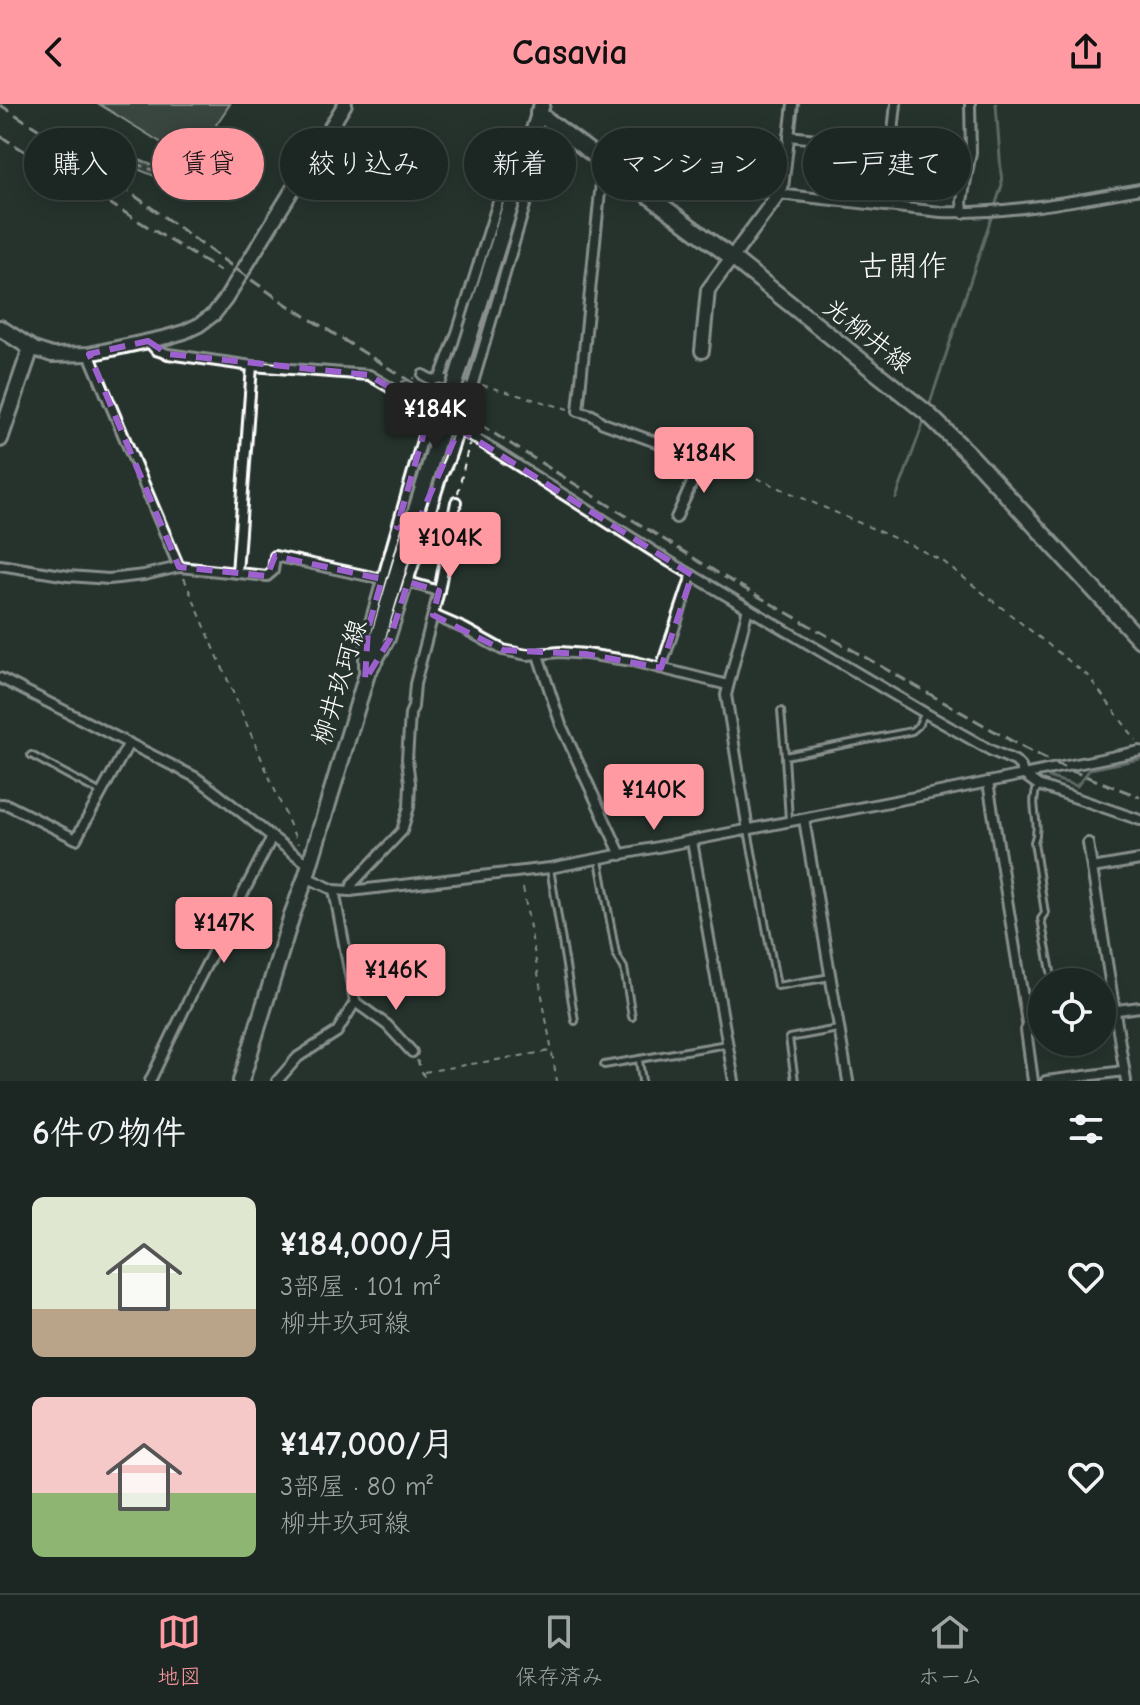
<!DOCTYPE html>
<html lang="ja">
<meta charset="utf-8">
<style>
body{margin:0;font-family:"Comic Neue","Klee One",sans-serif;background:#252e2a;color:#f1f3f6;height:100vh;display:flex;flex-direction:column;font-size:30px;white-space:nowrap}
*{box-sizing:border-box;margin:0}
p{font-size:26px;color:#a0a5a5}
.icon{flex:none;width:44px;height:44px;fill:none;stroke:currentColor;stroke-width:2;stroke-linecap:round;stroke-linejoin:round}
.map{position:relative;height:977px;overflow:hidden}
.sheet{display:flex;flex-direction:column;background:#1c2622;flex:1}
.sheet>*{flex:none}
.hud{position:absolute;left:24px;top:24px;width:1092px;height:72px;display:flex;gap:16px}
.tools{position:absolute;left:1028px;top:864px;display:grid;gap:16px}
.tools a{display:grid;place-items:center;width:88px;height:88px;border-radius:50%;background:#1c2622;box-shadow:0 4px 20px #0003,0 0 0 2px #3a4340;font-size:40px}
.price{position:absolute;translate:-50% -68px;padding:0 18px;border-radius:8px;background:#ff9aa2;color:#111;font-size:26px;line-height:52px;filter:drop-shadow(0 2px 4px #0008)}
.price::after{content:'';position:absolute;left:50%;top:48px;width:24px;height:18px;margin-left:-12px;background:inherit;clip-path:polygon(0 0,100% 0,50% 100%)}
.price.selected{background:#222;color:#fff}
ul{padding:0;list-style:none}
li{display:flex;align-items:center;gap:24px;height:200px;padding:0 32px}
li span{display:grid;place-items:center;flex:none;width:224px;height:160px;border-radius:12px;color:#555}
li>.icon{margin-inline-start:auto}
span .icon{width:96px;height:96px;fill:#fffc;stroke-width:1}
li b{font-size:34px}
h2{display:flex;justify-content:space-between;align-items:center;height:96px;padding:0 32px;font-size:34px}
.chip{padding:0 28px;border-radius:36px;background:#1c2622;box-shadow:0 4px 20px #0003,0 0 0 2px #3a4340;font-size:28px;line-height:72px}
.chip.selected{background:#ff9aa2;color:#111}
header{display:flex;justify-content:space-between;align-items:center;height:104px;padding:0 32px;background:#ff9aa2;color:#111;font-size:36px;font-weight:700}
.tab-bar{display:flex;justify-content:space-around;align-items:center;height:112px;border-top:2px solid #3a4340;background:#1c2622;font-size:22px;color:#a0a5a5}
.tab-bar a{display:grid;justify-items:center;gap:4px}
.tab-bar .selected{color:#ff9aa2}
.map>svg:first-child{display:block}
</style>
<header><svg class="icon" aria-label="back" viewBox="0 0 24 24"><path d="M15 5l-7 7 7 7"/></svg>Casavia<svg class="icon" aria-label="share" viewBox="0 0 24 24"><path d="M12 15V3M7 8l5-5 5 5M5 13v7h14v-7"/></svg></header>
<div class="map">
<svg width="1140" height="977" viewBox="0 0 1140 977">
<rect width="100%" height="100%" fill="#26332d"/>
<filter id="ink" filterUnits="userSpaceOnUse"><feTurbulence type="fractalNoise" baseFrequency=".0125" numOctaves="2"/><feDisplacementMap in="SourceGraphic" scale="16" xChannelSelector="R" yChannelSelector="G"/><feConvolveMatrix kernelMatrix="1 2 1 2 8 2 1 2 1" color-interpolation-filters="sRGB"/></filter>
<g filter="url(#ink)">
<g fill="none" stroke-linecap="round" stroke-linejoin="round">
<!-- stream -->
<g stroke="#a4a9a7" stroke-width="3">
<polyline points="929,302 1002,81 996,0"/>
<polyline points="896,394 923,320"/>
<polyline points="1048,673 1077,682 1090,665 1140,655"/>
</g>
</g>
<!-- building -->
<g fill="#515c57" stroke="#fff" stroke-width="2">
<polygon points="99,0 230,0 195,52 186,54"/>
<polygon points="119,48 160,64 157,73 115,56"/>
</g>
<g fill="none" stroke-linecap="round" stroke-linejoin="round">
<defs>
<g id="lane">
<polyline points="781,607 785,652 912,627 918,622 925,609"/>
<polyline points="31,651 99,688"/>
<polyline points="785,653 789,716"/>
<path d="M 1038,682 C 1028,701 1042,719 1034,738 L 1045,809 L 1041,815 L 1053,878"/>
<polyline points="748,726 777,882 831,873"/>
<polyline points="599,756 616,850 624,864 632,913"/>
<polyline points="550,764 575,917"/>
<polyline points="639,956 642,977"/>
<polyline points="604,961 727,940"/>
<polyline points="795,977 789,934 838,925"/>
</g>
<g id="street">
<polyline points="789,32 892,43"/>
<polyline points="676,43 688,68 687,80"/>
<polyline points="603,58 578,307 592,311 603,319 703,355 676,414"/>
<polyline points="778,91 783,84 793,0"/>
<path d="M 656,98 L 670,80 L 687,80 L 941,108 C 1008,110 1074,97 1140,85"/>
<polyline points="885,102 896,0"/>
<polyline points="963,109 962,97 971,48 970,0"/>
<polyline points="148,237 156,246 168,250 252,262 369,271 473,333 670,458 925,609 990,646 1015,657 1021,663 1023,670 1038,681 1140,716"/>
<polyline points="89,250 179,463"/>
<polyline points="423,271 432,276 440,274 457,229 502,85 507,80 517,77 526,91 526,98 473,279 470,285 440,274"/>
<polyline points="0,461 68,472 109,475 144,471 179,463 267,472 273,467 275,452 382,475"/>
<polyline points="237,469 252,262"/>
<polyline points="439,487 456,398"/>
<polyline points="433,511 465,525 503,546 527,551 560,548 586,550 632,557 728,581"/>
<polyline points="538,551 561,621 621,751"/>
<polyline points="661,564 692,471"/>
<polyline points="364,565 364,555 368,525 430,308"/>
<polyline points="373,565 390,535 442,371 449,356 459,325"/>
<path d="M 0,574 L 195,673 C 234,700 270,734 310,761"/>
<polyline points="988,678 1028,925"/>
<polyline points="2,700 8,701 76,735 129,639"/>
<polyline points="804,715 848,977"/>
<polyline points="748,726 726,591 748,504"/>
<polyline points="692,737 734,977"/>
<polyline points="1088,739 1126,977"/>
<polyline points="1092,764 1140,756"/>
<polyline points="306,773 334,786 350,787 550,764 925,691 1140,647"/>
<polyline points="350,787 353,779 402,727 409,703 410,679 407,655 410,610 413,603 415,580 439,487 408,478"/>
<polyline points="355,898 387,921 412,948"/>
<polyline points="1102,908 1140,903"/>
<polyline points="150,977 195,883 272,733"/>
<polyline points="277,977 298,953 337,928 355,898 334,786"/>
<polyline points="1033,977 1026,926 1042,923"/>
<polyline points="1046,977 1124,967"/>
</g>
<g id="secondary">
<polyline points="31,244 52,251 89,250 167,233 184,228 199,221 214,210 225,196 345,0"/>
<polyline points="702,247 708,186 778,91"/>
</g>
<g id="primary">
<polyline points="538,9 731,153 927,309 970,351 1140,536"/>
<polyline points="479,202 542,0"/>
<polyline points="0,224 31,244 0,335"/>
<polyline points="241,977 292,811 306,773 417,403"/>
</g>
</defs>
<!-- lane casing -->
<use href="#lane" stroke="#fff" stroke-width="10"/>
<!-- street casing -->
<use href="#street" stroke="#fff" stroke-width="14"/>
<!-- secondary casing -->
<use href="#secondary" stroke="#fff" stroke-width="18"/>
<!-- primary casing -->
<use href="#primary" stroke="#fff" stroke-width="20"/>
<!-- path -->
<g stroke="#fff" stroke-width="2" stroke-dasharray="6 6" stroke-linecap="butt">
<polyline points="401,278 414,274"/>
<polyline points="482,281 568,305"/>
<polyline points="713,355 917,444 944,458 1088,572 1136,636"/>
<polyline points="458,389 469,340"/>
<polyline points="184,474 298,740"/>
<polyline points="523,784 557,977"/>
<polyline points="417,956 426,977"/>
<polyline points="424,968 550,947"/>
</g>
<!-- lane -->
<use href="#lane" stroke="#26332d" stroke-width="4"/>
<!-- street -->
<use href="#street" stroke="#26332d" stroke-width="8"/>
<!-- secondary -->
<use href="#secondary" stroke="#26332d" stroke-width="12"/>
<!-- primary -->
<use href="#primary" stroke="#26332d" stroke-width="14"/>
<!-- rail -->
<g stroke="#fff" stroke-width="3" stroke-dasharray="12 6" stroke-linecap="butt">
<path d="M 0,1 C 99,62 190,134 286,200 L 721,471 L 1024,644 L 1072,667 L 1140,693"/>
<polyline points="0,32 220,167"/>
<polyline points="65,32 158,68"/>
</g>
<defs>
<polyline id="primary-bridge" points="417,403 479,202"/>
</defs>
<!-- primary-bridge casing -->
<use href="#primary-bridge" stroke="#fff" stroke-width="20" stroke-linecap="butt"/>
<!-- primary-bridge -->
<use href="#primary-bridge" stroke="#26332d" stroke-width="14"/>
</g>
</g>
<!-- marked area -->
<path d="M0 0H1140V977H0ZM 148,237 L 168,250 L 369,271 L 430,308 L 397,423 L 413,429 L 459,325 L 692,471 L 661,564 L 586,550 L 503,546 L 433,511 L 439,487 L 408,478 L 390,535 L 365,576 L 368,525 L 382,475 L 275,452 L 267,472 L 179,463 L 89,250 Z" fill="#26332d" fill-opacity=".55" fill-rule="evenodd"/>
<path fill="none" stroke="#9c61cf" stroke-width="6" stroke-dasharray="16 10" stroke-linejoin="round" d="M 148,237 L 168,250 L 369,271 L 430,308 L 397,423 L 413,429 L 459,325 L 692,471 L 661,564 L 586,550 L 503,546 L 433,511 L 439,487 L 408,478 L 390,535 L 365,576 L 368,525 L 382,475 L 275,452 L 267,472 L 179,463 L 89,250 Z"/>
<g text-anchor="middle" stroke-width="6" stroke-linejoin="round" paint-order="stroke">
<!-- street labels -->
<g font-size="26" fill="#fff" stroke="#26332d">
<text transform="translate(868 231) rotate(38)" y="9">光柳井線</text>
<text transform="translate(339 578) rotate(-73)" y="9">柳井玖珂線</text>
</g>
<!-- quarter labels -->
<g font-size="30" fill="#fff" stroke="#26332d">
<text x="903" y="172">古開作</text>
</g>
</g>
</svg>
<div class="tools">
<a><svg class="icon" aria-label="locate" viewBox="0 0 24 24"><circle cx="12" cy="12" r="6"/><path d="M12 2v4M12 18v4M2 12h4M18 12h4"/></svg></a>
</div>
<b class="price selected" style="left:435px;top:347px">¥184K</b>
<b class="price" style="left:704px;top:391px">¥184K</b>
<b class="price" style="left:450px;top:476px">¥104K</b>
<b class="price" style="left:654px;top:728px">¥140K</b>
<b class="price" style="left:224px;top:861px">¥147K</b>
<b class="price" style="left:396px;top:908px">¥146K</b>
<div class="hud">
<a class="chip">購入</a>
<a class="chip selected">賃貸</a>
<a class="chip">絞り込み</a>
<a class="chip">新着</a>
<a class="chip">マンション</a>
<a class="chip">一戸建て</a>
</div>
</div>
<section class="sheet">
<h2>6件の物件<svg class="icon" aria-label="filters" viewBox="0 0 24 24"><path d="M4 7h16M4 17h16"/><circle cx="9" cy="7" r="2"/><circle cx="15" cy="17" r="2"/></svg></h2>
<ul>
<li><span style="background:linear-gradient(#dfe7d0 70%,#b9a48a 0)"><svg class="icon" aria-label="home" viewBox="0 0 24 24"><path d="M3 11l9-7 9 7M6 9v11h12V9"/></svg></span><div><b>¥184,000/月</b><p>3部屋 · 101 m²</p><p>柳井玖珂線</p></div><svg class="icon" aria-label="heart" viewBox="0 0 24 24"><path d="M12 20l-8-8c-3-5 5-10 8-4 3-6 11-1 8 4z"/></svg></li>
<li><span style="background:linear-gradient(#f6c9c9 60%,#8fb573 0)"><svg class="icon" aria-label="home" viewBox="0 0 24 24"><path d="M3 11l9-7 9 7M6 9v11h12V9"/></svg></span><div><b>¥147,000/月</b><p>3部屋 · 80 m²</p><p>柳井玖珂線</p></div><svg class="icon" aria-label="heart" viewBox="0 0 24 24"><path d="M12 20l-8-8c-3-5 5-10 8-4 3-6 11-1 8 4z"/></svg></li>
</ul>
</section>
<nav class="tab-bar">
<a class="selected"><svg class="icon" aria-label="map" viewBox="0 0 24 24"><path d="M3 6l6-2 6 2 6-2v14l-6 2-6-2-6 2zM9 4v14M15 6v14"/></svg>地図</a>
<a><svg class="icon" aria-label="saved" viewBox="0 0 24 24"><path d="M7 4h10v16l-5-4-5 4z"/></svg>保存済み</a>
<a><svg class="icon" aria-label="home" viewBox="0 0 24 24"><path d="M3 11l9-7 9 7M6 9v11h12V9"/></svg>ホーム</a>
</nav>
